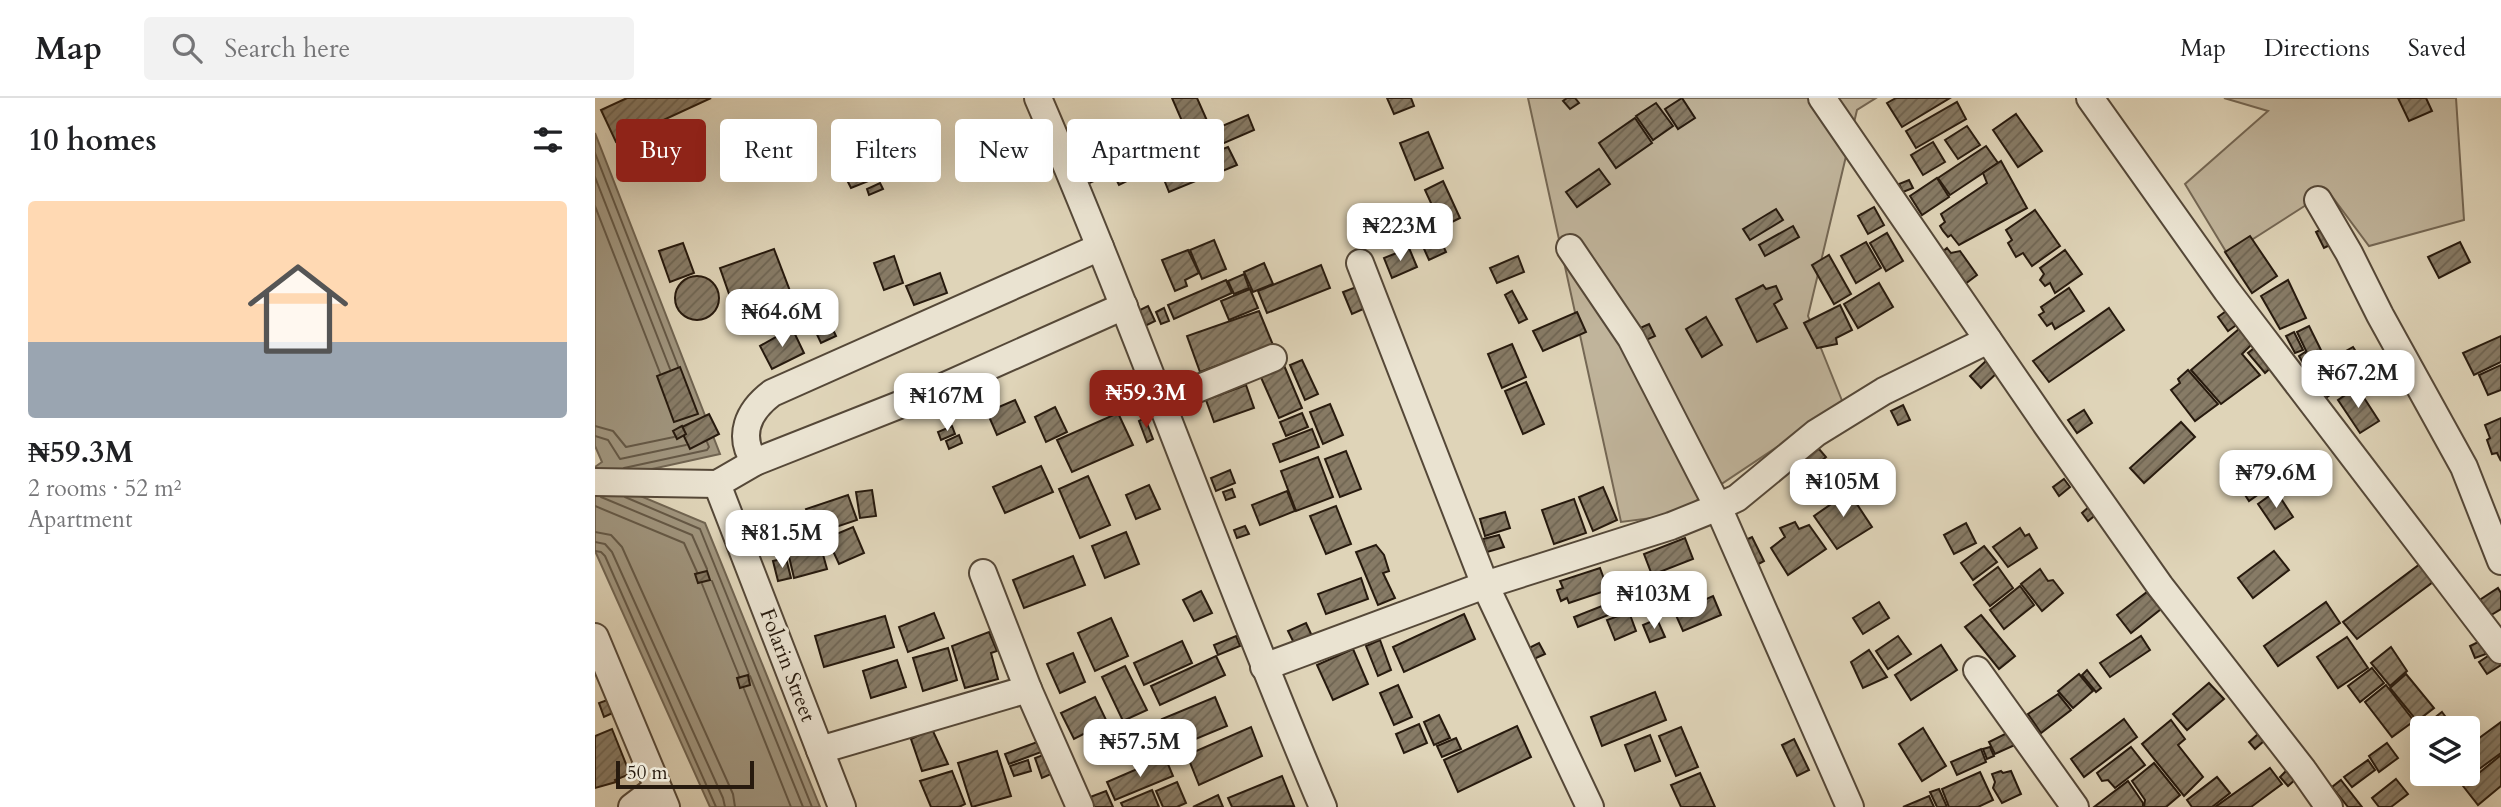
<!DOCTYPE html>
<meta charset="utf-8">
<style>
body{margin:0;font-family:Cardo,serif;background:#f2f2f2;color:#202124;height:100vh;display:flex;flex-direction:column;font-size:26px;white-space:nowrap}
*{box-sizing:border-box;margin:0}
p{font-size:23px;color:#757577}
.icon{flex:none;width:38px;height:38px;fill:none;stroke:currentColor;stroke-width:2;stroke-linecap:round;stroke-linejoin:round}
.map{position:relative;flex:1;overflow:hidden}
.sheet{display:flex;flex-direction:column;background:#fff;width:595px}
.sheet>*{flex:none}
.top-card{position:absolute;left:21px;top:21px;width:665px;height:63px;display:flex;gap:14px}
.tools{position:absolute;left:1815px;top:618px;display:grid;gap:14px}
.tools a{display:grid;place-items:center;width:70px;height:70px;border-radius:7px;background:#fff;box-shadow:0 7px 28px #0002;font-size:35px}
.scale{position:absolute;left:21px;bottom:18px;width:138px;box-sizing:border-box;padding-left:7px;border:4px solid #271a0e;border-top:0;font-size:19px;line-height:24px;white-space:nowrap;color:#271a0e;-webkit-text-stroke:5px #eae3d1;paint-order:stroke}
.price{position:absolute;translate:-50% -60px;padding:0 16px;border-radius:14px;background:#fff;color:#222;font-size:23px;line-height:46px;filter:drop-shadow(0 2px 4px #0008)}
.price::after{content:'';position:absolute;left:50%;top:42px;width:21px;height:16px;margin-left:-10px;background:inherit;clip-path:polygon(0 0,100% 0,50% 100%)}
.price.current{background:#8f2418;color:#fff}
ul{padding:0;list-style:none}
li{display:grid;align-content:center;gap:14px;height:371px;padding:0 28px}
li span{display:grid;place-items:center;height:217px;border-radius:7px;color:#555}
li>.icon{margin-inline-start:auto}
span .icon{width:126px;height:126px;fill:#fffc;stroke-width:1}
li b{font-size:30px}
h2{display:flex;justify-content:space-between;align-items:center;height:84px;padding:0 28px;font-size:30px}
.chip{padding:0 24px;border-radius:7px;background:#fff;box-shadow:0 7px 28px #0002;font-size:24px;line-height:63px}
.chip.current{background:#8f2418;color:#fff}
header{display:flex;align-items:center;gap:42px;box-sizing:border-box;height:98px;padding:0 35px;background:#fff;border-bottom:2px solid #e0e0e0}
header strong{font-size:33px}
nav{display:flex;gap:38px;margin-inline-start:auto;font-size:24px}
.search{width:490px;height:63px;background:#f2f2f2;display:flex;align-items:center;gap:18px;box-sizing:border-box;padding:0 24px;border-radius:7px;color:#757577;font-size:26px}
main{display:flex;flex:1;min-height:0}
.map>svg:first-child{display:block}
</style>
<header>
<strong>Map</strong>
<div class="search"><svg class="icon" aria-label="search" viewBox="0 0 24 24"><circle cx="10" cy="10" r="6"/><path d="M15 15l6 6"/></svg>Search here</div>
<nav><a>Map</a><a>Directions</a><a>Saved</a></nav>
</header>
<main>
<section class="sheet">
<h2>10 homes<svg class="icon" aria-label="filters" viewBox="0 0 24 24"><path d="M4 7h16M4 17h16"/><circle cx="9" cy="7" r="2"/><circle cx="15" cy="17" r="2"/></svg></h2>
<ul>
<li><span style="background:linear-gradient(#ffd9b3 65%,#9aa5b1 0)"><svg class="icon" aria-label="home" viewBox="0 0 24 24"><path d="M3 11l9-7 9 7M6 9v11h12V9"/></svg></span><div><b>₦59.3M</b><p>2 rooms · 52 m²</p><p>Apartment</p></div></li>
</ul>
</section>
<div class="map">
<svg width="1906" height="709" viewBox="0 0 1906 709">
<defs>
<pattern id="building-hatch" width="6" height="6" patternUnits="userSpaceOnUse" patternTransform="scale(1.75)"><rect width="6" height="6" fill="#877b66"/><path d="M-1 1l2-2M0 6l6-6M5 7l2-2" fill="none" stroke="#6e6452"/></pattern>
</defs>
<rect width="100%" height="100%" fill="#dfd4b8"/>
<filter id="stains"><feTurbulence type="fractalNoise" baseFrequency=".00286" numOctaves="4"/><feColorMatrix values="0 0 0 0 .2 0 0 0 0 .09 0 0 0 0 .02 0 0 0 .5 -.17"/></filter>
<radialGradient id="worn" r=".72"><stop offset=".6" stop-color="#630" stop-opacity="0"/><stop offset="1" stop-color="#630" stop-opacity=".3"/></radialGradient>
<!-- grass -->
<g fill="#c0b49b" stroke="#746754" stroke-width="2">
<polygon points="933,0 1281,0 1262,12 1213,218 1248,305 1080,417 1026,424"/>
<polygon points="1629,0 1861,0 1869,122 1774,148 1733,93 1633,157 1590,86 1673,13"/>
</g>
<!-- water -->
<polygon fill="#a0957e" stroke="#706451" stroke-width="2" points="0,35 125,356 7,382 110,425 225,709 115,709 0,453 0,369 7,364 0,348"/>
<g fill="none" stroke-linecap="round" stroke-linejoin="round">
<!-- shore -->
<g stroke="#645846" stroke-width="2">
<polyline points="0,55 83,268"/>
<polyline points="0,79 75,271"/>
<polyline points="0,108 65,275"/>
<polyline points="0,328 18,333 31,349 79,339"/>
<polyline points="0,338 13,342 25,361 91,347"/>
<polyline points="29,370 112,352 114,349 112,344"/>
<polyline points="6,399 97,437 112,471"/>
<polyline points="30,399 105,431 217,709"/>
<polyline points="0,408 89,445 102,474"/>
<polyline points="0,434 16,437 27,449 138,696 140,709"/>
<polyline points="0,444 10,446 17,454 128,700 130,709"/>
<polyline points="0,453 6,454 10,458 121,709"/>
<polyline points="117,483 154,576"/>
<polyline points="107,486 144,578"/>
<polyline points="155,578 208,709"/>
<polyline points="149,591 196,709"/>
</g>
</g>
<!-- building -->
<g fill="url(#building-hatch)" stroke="#271a0e" stroke-width="2">
<polygon points="32,0 116,0 21,44 6,12"/>
<polygon points="577,0 602,0 614,27 593,37"/>
<polygon points="792,0 816,0 819,8 799,16"/>
<polygon points="972,0 980,0 984,5 975,11 968,3"/>
<polygon points="1087,0 1100,20 1083,31 1070,11"/>
<polygon points="1301,0 1355,0 1307,29 1292,5"/>
<polygon points="1803,0 1831,0 1837,13 1814,23"/>
<polygon points="1362,4 1371,21 1321,50 1311,33"/>
<polygon points="1061,5 1078,28 1058,42 1041,18"/>
<polygon points="1421,16 1447,53 1423,69 1398,32"/>
<polygon points="653,17 659,32 613,52 606,37"/>
<polygon points="1040,20 1057,45 1021,70 1004,45"/>
<polygon points="1372,28 1385,47 1363,61 1350,42"/>
<polygon points="833,34 848,70 820,82 805,45"/>
<polygon points="1338,44 1350,64 1328,77 1316,57"/>
<polygon points="593,45 608,80 574,94 560,59"/>
<polygon points="1391,48 1403,65 1355,97 1343,80"/>
<polygon points="633,49 642,67 613,79 604,60"/>
<polygon points="1406,63 1432,110 1364,147 1356,137 1353,139 1348,133 1345,128 1350,124 1346,116 1392,85 1388,75"/>
<polygon points="546,66 550,74 524,87 520,79"/>
<polygon points="493,68 499,83 490,87 484,72"/>
<polygon points="283,70 286,78 256,90 252,82"/>
<polygon points="1004,71 1015,86 982,109 971,94"/>
<polygon points="1342,80 1354,99 1327,117 1315,98"/>
<polygon points="1314,82 1318,90 1308,94 1304,86"/>
<polygon points="848,83 865,120 847,129 830,92"/>
<polygon points="285,85 288,91 274,97 272,91"/>
<polygon points="1279,109 1289,127 1273,136 1263,118"/>
<polygon points="1181,111 1188,122 1155,142 1148,131"/>
<polygon points="1440,112 1465,148 1437,168 1428,155 1421,159 1413,145 1417,142 1411,132"/>
<polygon points="835,119 851,154 834,162 818,126"/>
<polygon points="1198,128 1204,139 1170,158 1164,147"/>
<polygon points="1731,129 1739,145 1729,150 1721,134"/>
<polygon points="1292,135 1308,163 1291,173 1275,145"/>
<polygon points="1655,138 1682,178 1657,195 1630,154"/>
<polygon points="619,142 631,171 607,181 595,152"/>
<polygon points="1271,144 1286,170 1261,185 1246,158"/>
<polygon points="1865,144 1875,164 1844,180 1833,159"/>
<polygon points="88,145 99,175 75,184 64,153"/>
<polygon points="814,150 822,169 797,180 789,160"/>
<polygon points="1352,150 1356,155 1365,153 1382,177 1370,186 1346,155"/>
<polygon points="179,151 195,193 140,213 125,170"/>
<polygon points="593,152 604,175 590,182 592,188 580,193 567,162"/>
<polygon points="1470,152 1487,176 1460,195 1455,185 1450,188 1445,182 1449,176 1445,170"/>
<polygon points="1234,157 1256,196 1239,206 1217,167"/>
<polygon points="299,158 308,185 289,192 279,165"/>
<polygon points="923,158 929,174 902,185 895,170"/>
<polygon points="669,165 678,186 658,194 649,174"/>
<polygon points="726,167 735,190 672,215 663,193"/>
<polygon points="345,175 352,195 319,207 311,188"/>
<polygon points="649,176 654,190 639,196 633,183"/>
<circle cx="102" cy="200" r="22"/>
<polygon points="631,182 637,195 579,221 573,207"/>
<polygon points="1693,182 1711,220 1685,231 1666,198"/>
<polygon points="1284,185 1298,209 1263,230 1249,206"/>
<polygon points="1168,187 1171,191 1181,188 1187,201 1179,206 1192,230 1162,244 1141,201"/>
<polygon points="764,188 773,209 757,216 748,194"/>
<polygon points="1474,190 1489,213 1460,231 1457,225 1452,228 1444,217 1449,214 1446,209"/>
<polygon points="655,191 663,210 634,222 626,203"/>
<polygon points="917,193 932,221 924,225 910,197"/>
<polygon points="186,203 192,218 173,226 167,211"/>
<polygon points="1245,207 1257,232 1241,240 1242,246 1222,250 1209,225"/>
<polygon points="553,208 560,223 550,228 543,213"/>
<polygon points="569,210 574,223 566,226 561,214"/>
<polygon points="1514,210 1529,232 1454,284 1438,263"/>
<polygon points="1634,211 1644,225 1633,233 1623,219"/>
<polygon points="162,213 167,226 148,234 143,221"/>
<polygon points="664,213 678,247 605,274 592,238"/>
<polygon points="982,214 991,234 948,253 938,233"/>
<polygon points="232,219 241,238 226,245 217,226"/>
<polygon points="1111,219 1127,247 1107,259 1091,231"/>
<polygon points="1054,226 1060,238 1049,243 1043,231"/>
<polygon points="1714,228 1726,252 1714,259 1702,234"/>
<polygon points="197,230 209,255 177,271 165,248"/>
<polygon points="1644,231 1657,246 1647,256 1665,277 1626,306 1596,272"/>
<polygon points="1699,234 1708,252 1700,255 1691,238"/>
<polygon points="1906,238 1906,264 1879,277 1868,255"/>
<polygon points="917,246 931,279 907,290 893,256"/>
<polygon points="1663,247 1679,267 1670,275 1653,255"/>
<polygon points="1758,249 1776,277 1754,290 1751,286 1732,299 1717,272"/>
<polygon points="1710,254 1715,261 1721,258 1724,264 1712,272 1704,258"/>
<polygon points="707,262 723,296 710,302 695,267"/>
<polygon points="1392,262 1403,274 1386,290 1375,278"/>
<polygon points="688,265 707,310 684,320 664,275"/>
<polygon points="1906,267 1906,292 1893,297 1884,277"/>
<polygon points="85,269 103,316 79,324 62,278"/>
<polygon points="1593,272 1623,306 1600,323 1576,292 1585,285 1583,281"/>
<polygon points="931,284 949,326 928,336 910,293"/>
<polygon points="651,287 659,310 619,324 611,302"/>
<polygon points="1762,289 1784,323 1765,335 1743,302"/>
<polygon points="420,302 430,324 402,337 392,314"/>
<polygon points="735,306 748,337 728,346 715,314"/>
<polygon points="1308,307 1315,322 1303,327 1296,313"/>
<polygon points="460,309 472,334 451,344 440,319"/>
<polygon points="1489,312 1497,325 1482,335 1473,322"/>
<polygon points="523,315 538,347 477,374 462,342"/>
<polygon points="707,315 713,329 691,338 685,324"/>
<polygon points="114,316 124,336 95,351 85,330"/>
<polygon points="550,320 558,341 552,344 544,323"/>
<polygon points="1906,320 1906,363 1902,355 1897,356 1892,342 1895,340 1890,327"/>
<polygon points="1586,324 1600,339 1549,385 1535,370"/>
<polygon points="87,328 91,336 82,341 78,333"/>
<polygon points="357,328 360,336 346,342 343,334"/>
<polygon points="717,331 724,349 685,364 678,346"/>
<polygon points="364,337 367,345 354,351 351,343"/>
<polygon points="1224,351 1231,359 1226,363 1231,373 1209,387 1197,367"/>
<polygon points="751,353 766,391 745,399 730,361"/>
<polygon points="723,359 738,399 701,413 686,373"/>
<polygon points="446,368 458,394 410,415 398,389"/>
<polygon points="635,372 640,385 621,393 616,380"/>
<polygon points="1661,375 1671,391 1654,403 1643,386"/>
<polygon points="493,378 515,427 485,440 464,391"/>
<polygon points="1469,381 1475,389 1464,398 1458,389"/>
<polygon points="554,387 565,411 541,421 531,397"/>
<polygon points="1250,388 1277,429 1242,451 1219,418 1239,404 1236,395"/>
<polygon points="1008,389 1022,422 998,433 984,399"/>
<polygon points="637,391 640,399 631,402 628,394"/>
<polygon points="277,392 281,418 265,420 261,394"/>
<polygon points="692,393 700,413 665,427 657,407"/>
<polygon points="1681,393 1698,419 1680,431 1663,406"/>
<polygon points="253,397 262,422 220,436 211,411"/>
<polygon points="979,401 991,435 959,446 947,412"/>
<polygon points="1496,407 1503,415 1493,423 1487,415"/>
<polygon points="741,408 756,446 731,456 715,418"/>
<polygon points="910,414 915,430 890,438 885,421"/>
<polygon points="1200,424 1204,431 1214,427 1231,451 1193,477 1176,450 1190,439 1185,430"/>
<polygon points="1371,425 1381,445 1359,456 1349,437"/>
<polygon points="650,428 654,436 642,440 639,432"/>
<polygon points="258,429 269,455 244,466 232,440"/>
<polygon points="1425,430 1430,438 1434,436 1442,450 1413,469 1398,449"/>
<polygon points="531,434 544,466 510,480 497,448"/>
<polygon points="904,437 909,449 892,454 888,441"/>
<polygon points="1157,439 1169,463 1156,470 1144,445"/>
<polygon points="1090,440 1098,461 1057,477 1049,456"/>
<polygon points="224,442 232,471 199,480 192,450"/>
<polygon points="781,447 789,457 794,473 788,475 800,500 783,507 761,454"/>
<polygon points="1389,448 1402,464 1378,482 1366,465"/>
<polygon points="1679,453 1694,472 1658,500 1643,480"/>
<polygon points="478,458 490,487 429,510 418,482"/>
<polygon points="191,460 196,480 183,483 178,463"/>
<polygon points="1825,466 1838,484 1762,541 1748,524"/>
<polygon points="1403,469 1418,490 1395,508 1379,487"/>
<polygon points="1005,470 1013,492 974,505 972,500 966,503 962,492 968,490 965,483"/>
<polygon points="1445,471 1453,483 1458,482 1468,495 1447,513 1426,486"/>
<polygon points="112,473 115,482 103,485 100,476"/>
<polygon points="766,480 773,501 731,516 723,496"/>
<polygon points="1048,480 1055,499 1031,509 1023,491"/>
<polygon points="1425,488 1439,507 1409,531 1395,512"/>
<polygon points="1903,490 1906,495 1906,511 1893,519 1883,503"/>
<polygon points="606,493 617,515 599,523 588,502"/>
<polygon points="1552,494 1566,511 1536,535 1522,517"/>
<polygon points="1118,498 1126,517 1088,533 1080,515"/>
<polygon points="1017,504 1021,514 983,529 979,519"/>
<polygon points="1284,504 1294,520 1268,536 1258,520"/>
<polygon points="1731,504 1745,525 1683,568 1669,548"/>
<polygon points="1034,514 1041,533 1020,542 1012,522"/>
<polygon points="339,515 349,540 313,554 304,529"/>
<polygon points="869,516 880,541 809,574 798,549"/>
<polygon points="1386,517 1420,558 1404,571 1370,529"/>
<polygon points="290,518 299,549 229,569 220,538"/>
<polygon points="516,520 533,558 500,573 483,535"/>
<polygon points="1062,521 1070,539 1055,544 1048,527"/>
<polygon points="711,525 717,538 699,545 693,533"/>
<polygon points="394,534 402,553 396,555 403,581 370,590 357,548"/>
<polygon points="641,538 645,548 623,557 619,547"/>
<polygon points="1303,538 1316,556 1293,571 1281,553"/>
<polygon points="1546,538 1555,552 1515,579 1505,565"/>
<polygon points="1752,539 1773,570 1743,590 1722,559"/>
<polygon points="785,542 796,572 783,578 771,548"/>
<polygon points="587,543 597,565 549,587 539,565"/>
<polygon points="1885,543 1891,556 1880,560 1875,548"/>
<polygon points="944,545 950,556 939,561 934,550"/>
<polygon points="1346,547 1362,572 1316,602 1300,577"/>
<polygon points="1796,549 1812,573 1795,588 1776,565"/>
<polygon points="353,550 362,582 328,593 318,560"/>
<polygon points="758,551 773,586 738,602 722,567"/>
<polygon points="1274,552 1292,579 1268,590 1256,564"/>
<polygon points="1899,554 1906,567 1892,576 1884,564"/>
<polygon points="478,555 490,584 465,595 452,566"/>
<polygon points="621,558 630,577 565,607 556,588"/>
<polygon points="302,562 311,589 276,600 268,573"/>
<polygon points="530,568 552,612 528,623 507,579"/>
<polygon points="1777,570 1789,585 1765,604 1753,588"/>
<polygon points="1492,572 1506,590 1501,594 1487,577"/>
<polygon points="1484,576 1498,593 1478,610 1463,593"/>
<polygon points="1811,576 1839,610 1822,623 1795,590"/>
<polygon points="153,577 155,587 145,590 142,580"/>
<polygon points="1614,585 1629,601 1592,632 1578,616"/>
<polygon points="803,587 817,619 799,627 785,595"/>
<polygon points="1791,587 1819,623 1797,639 1770,604"/>
<polygon points="1060,594 1071,622 1007,648 996,619"/>
<polygon points="1463,596 1476,612 1446,635 1433,616"/>
<polygon points="500,599 512,624 479,641 466,615"/>
<polygon points="620,599 632,628 579,650 567,621"/>
<polygon points="15,601 20,614 9,619 4,605"/>
<polygon points="1847,614 1859,630 1827,630 1827,633 1825,631"/>
<polygon points="844,617 855,640 839,647 829,624"/>
<polygon points="1529,621 1542,639 1489,679 1476,661"/>
<polygon points="1576,622 1590,641 1583,647 1608,679 1589,698 1547,646"/>
<polygon points="1906,624 1906,655 1872,680 1868,676 1872,676 1872,649"/>
<polygon points="824,626 832,645 809,655 801,636"/>
<polygon points="922,628 936,659 863,694 849,662"/>
<polygon points="656,629 667,658 604,687 592,657"/>
<polygon points="1086,629 1103,669 1081,678 1064,638"/>
<polygon points="1328,630 1351,668 1327,683 1304,646"/>
<polygon points="17,631 35,676 20,682 21,684 0,690 0,638"/>
<polygon points="337,631 353,666 327,673 316,641"/>
<polygon points="1416,633 1422,646 1400,656 1394,644"/>
<polygon points="1663,636 1669,643 1660,651 1654,644"/>
<polygon points="1055,637 1065,663 1040,673 1030,647"/>
<polygon points="861,640 866,651 847,659 842,648"/>
<polygon points="1199,641 1214,672 1202,678 1187,647"/>
<polygon points="445,643 449,653 414,666 410,656"/>
<polygon points="1792,645 1803,660 1784,674 1774,658"/>
<polygon points="1395,649 1399,658 1392,661 1388,651"/>
<polygon points="1536,649 1550,667 1520,690 1513,682 1507,683 1502,675"/>
<polygon points="1386,651 1391,664 1362,677 1356,664"/>
<polygon points="402,653 416,698 377,709 363,665"/>
<polygon points="456,654 463,673 447,680 440,660"/>
<polygon points="1906,657 1906,688 1883,707 1868,688"/>
<polygon points="570,659 578,678 520,702 512,684"/>
<polygon points="433,662 436,673 419,678 415,668"/>
<polygon points="1773,662 1780,672 1757,689 1749,679"/>
<polygon points="1559,665 1585,697 1571,709 1549,709 1550,702 1537,683"/>
<polygon points="1675,670 1687,686 1656,709 1620,709"/>
<polygon points="1693,671 1702,680 1693,688 1685,679"/>
<polygon points="357,673 370,706 364,709 336,709 325,683"/>
<polygon points="1406,673 1408,675 1416,673 1426,696 1407,705 1398,690 1400,684 1397,676"/>
<polygon points="1385,674 1398,702 1383,709 1354,709 1347,691"/>
<polygon points="1105,675 1120,709 1086,709 1076,687"/>
<polygon points="687,678 699,708 637,709 633,700"/>
<polygon points="1622,679 1635,695 1617,709 1597,709 1592,702"/>
<polygon points="1801,681 1813,696 1796,709 1784,709 1777,700"/>
<polygon points="1746,682 1767,709 1753,709 1737,689"/>
<polygon points="1533,683 1548,705 1548,709 1499,709"/>
<polygon points="582,684 591,705 582,709 568,709 561,693"/>
<polygon points="1344,691 1352,709 1342,709 1335,694"/>
<polygon points="557,692 564,709 528,709 526,705"/>
<polygon points="511,693 518,709 499,709 495,699"/>
<polygon points="623,697 628,709 598,709"/>
<polygon points="1334,698 1339,709 1308,709"/>
</g>
<g fill="none" stroke-linecap="round" stroke-linejoin="round">
<defs>
<g id="minor">
<path d="M 443,0 C 544,234 628,475 728,709"/>
<polyline points="1227,0 1453,329 1565,488 1708,672 1734,709"/>
<polyline points="1495,0 1632,193 1906,552"/>
<polyline points="1723,102 1754,155 1785,217 1869,369 1906,463"/>
<polyline points="975,150 1036,240 1123,409 1255,709"/>
<polyline points="765,165 890,487 995,709"/>
<polyline points="565,306 678,260"/>
<path d="M 160,364 C 142,338 153,313 177,295 L 505,149"/>
<polyline points="0,384 122,386 160,364 332,296 529,208"/>
<polyline points="122,386 247,709"/>
<polyline points="0,539 71,709"/>
<polyline points="669,569 890,487 1076,428 1123,409 1142,400 1221,335 1289,293 1393,242"/>
<polyline points="1382,572 1480,709"/>
<polyline points="433,591 485,709"/>
<polyline points="225,652 433,591 388,475"/>
<polyline points="37,709 62,690"/>
</g>
</defs>
<!-- minor casing -->
<use href="#minor" stroke="#554838" stroke-width="30"/>
<!-- minor -->
<use href="#minor" stroke="#eae3d1" stroke-width="26"/>
</g>
<g text-anchor="middle" stroke-width="7" stroke-linejoin="round" paint-order="stroke">
<!-- street labels -->
<g font-size="21" fill="#271a0e" stroke="#eae3d1">
<text transform="translate(193 567) rotate(69)" y="7">Folarin Street</text>
</g>
</g>
<rect width="100%" height="100%" filter="url(#stains)"/>
<rect width="100%" height="100%" fill="url(#worn)"/>
</svg>
<div class="tools">
<a><svg class="icon" aria-label="layers" viewBox="0 0 24 24"><path d="M12 4l9 5-9 5-9-5zM3 14l9 5 9-5"/></svg></a>
</div>
<div class="scale">50 m</div>
<b class="price" style="left:805px;top:165px">₦223M</b>
<b class="price" style="left:187px;top:251px">₦64.6M</b>
<b class="price" style="left:1763px;top:312px">₦67.2M</b>
<b class="price current" style="left:551px;top:332px">₦59.3M</b>
<b class="price" style="left:352px;top:335px">₦167M</b>
<b class="price" style="left:1681px;top:412px">₦79.6M</b>
<b class="price" style="left:1248px;top:421px">₦105M</b>
<b class="price" style="left:187px;top:472px">₦81.5M</b>
<b class="price" style="left:1059px;top:533px">₦103M</b>
<b class="price" style="left:545px;top:681px">₦57.5M</b>
<div class="top-card">
<a class="chip current">Buy</a>
<a class="chip">Rent</a>
<a class="chip">Filters</a>
<a class="chip">New</a>
<a class="chip">Apartment</a>
</div>
</div>
</main>
